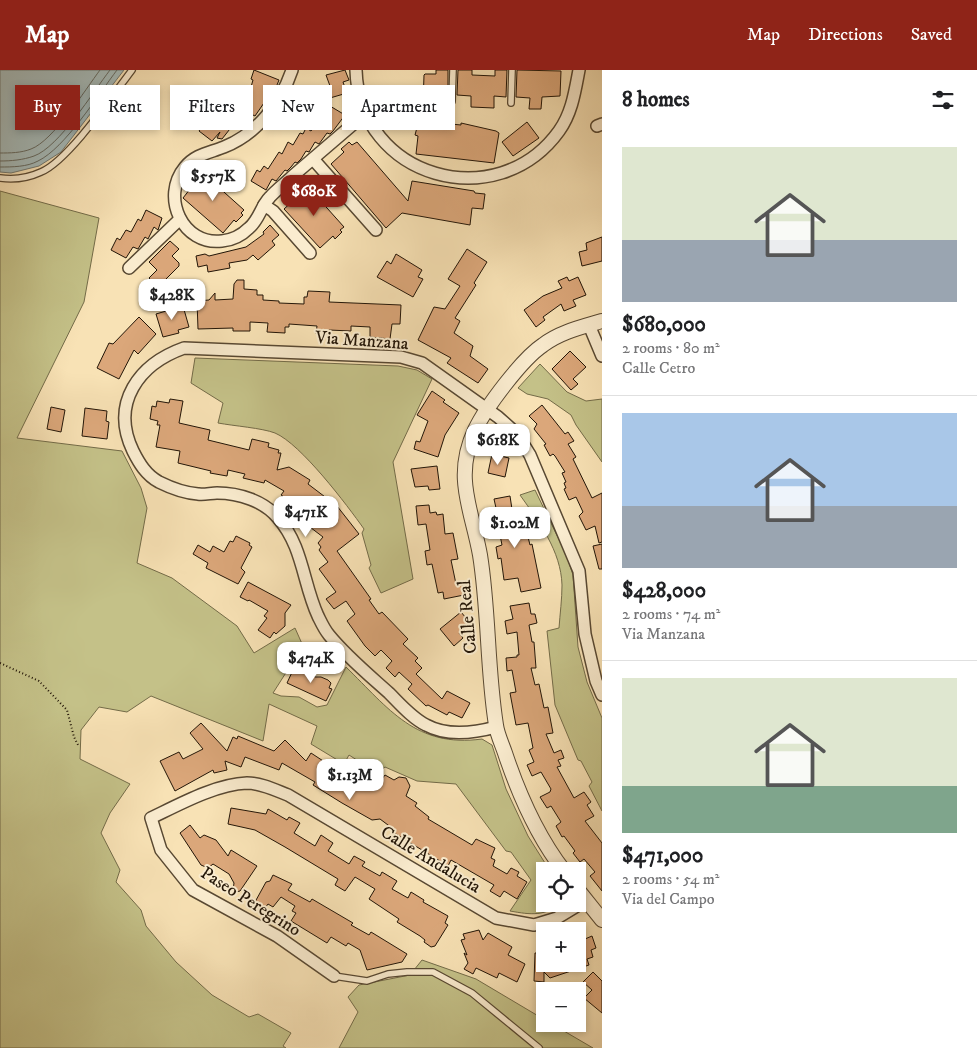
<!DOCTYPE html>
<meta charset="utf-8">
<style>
body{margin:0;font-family:"IM FELL DW Pica",serif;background:#f6f6f6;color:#202124;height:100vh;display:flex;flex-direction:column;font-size:19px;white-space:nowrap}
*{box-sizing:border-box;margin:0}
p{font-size:16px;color:#757577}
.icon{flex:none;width:28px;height:28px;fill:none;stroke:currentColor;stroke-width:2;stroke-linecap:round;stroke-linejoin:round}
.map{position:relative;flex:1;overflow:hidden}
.details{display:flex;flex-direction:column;background:#fff;width:375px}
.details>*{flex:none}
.hud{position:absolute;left:15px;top:15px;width:475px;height:45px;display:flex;gap:10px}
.buttons{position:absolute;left:536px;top:792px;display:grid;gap:10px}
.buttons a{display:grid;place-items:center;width:50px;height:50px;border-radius:0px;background:#fff;box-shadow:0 2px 8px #0003;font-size:25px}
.price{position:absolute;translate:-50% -42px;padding:0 11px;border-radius:10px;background:#fff;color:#222;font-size:16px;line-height:32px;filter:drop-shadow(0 1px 2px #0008)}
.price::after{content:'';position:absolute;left:50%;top:30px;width:15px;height:11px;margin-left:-8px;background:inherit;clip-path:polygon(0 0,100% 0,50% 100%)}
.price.active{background:#8f2418;color:#fff}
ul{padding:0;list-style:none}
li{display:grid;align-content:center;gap:10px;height:265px;padding:0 20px}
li+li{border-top:1px solid #e0e0e0}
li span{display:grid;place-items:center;height:155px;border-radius:0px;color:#555}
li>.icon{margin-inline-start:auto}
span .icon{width:90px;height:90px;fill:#fffc;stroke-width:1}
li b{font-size:21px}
h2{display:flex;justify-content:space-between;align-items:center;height:60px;padding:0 20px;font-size:21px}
.tag{padding:0 18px;border-radius:0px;background:#fff;box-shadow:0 2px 8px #0003;font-size:18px;line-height:45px}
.tag.active{background:#8f2418;color:#fff}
header{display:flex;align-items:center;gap:30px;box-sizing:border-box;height:70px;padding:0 25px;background:#8f2418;color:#fff}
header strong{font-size:24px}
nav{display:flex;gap:28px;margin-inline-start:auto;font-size:18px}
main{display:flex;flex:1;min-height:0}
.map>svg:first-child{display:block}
</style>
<header>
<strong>Map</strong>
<nav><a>Map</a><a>Directions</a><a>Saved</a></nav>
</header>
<main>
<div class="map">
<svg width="602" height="978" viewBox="0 0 602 978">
<rect width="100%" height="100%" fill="#f8e2b5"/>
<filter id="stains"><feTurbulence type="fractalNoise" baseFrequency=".004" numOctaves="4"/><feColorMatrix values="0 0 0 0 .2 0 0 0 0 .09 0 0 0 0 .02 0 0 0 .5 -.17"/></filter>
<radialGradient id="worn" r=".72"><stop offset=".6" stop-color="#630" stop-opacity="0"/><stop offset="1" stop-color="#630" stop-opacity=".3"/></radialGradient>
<!-- green -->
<g fill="#c4c188" stroke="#736b48">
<path d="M 0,121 L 99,148 L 84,232 L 17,368 L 122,381 L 141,418 L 147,438 L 137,493 L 172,508 L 237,556 L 254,583 L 295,558 L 303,576 L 273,623 L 281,626 L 299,627 L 317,637 L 327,635 L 346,597 C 389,639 416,678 482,669 L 492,675 L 506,719 L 528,766 L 550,801 L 545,801 L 545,834 L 562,834 C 543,846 532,845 510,841 L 531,810 L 511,782 L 506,781 L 456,714 L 417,711 L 385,697 L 377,703 L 349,685 L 344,694 L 311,674 L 317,656 L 269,634 L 263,671 L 151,626 L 127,642 L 99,637 L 81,660 L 80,689 L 130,714 L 110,743 L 101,763 L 120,800 L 116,812 L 141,840 L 146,856 L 176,892 L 212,925 L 249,947 L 258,944 L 291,963 L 283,976 L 286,978 L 0,978 Z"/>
<path d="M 195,288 L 398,296 L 417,300 L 432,309 L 393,392 L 413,509 L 381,523 L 369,498 L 371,495 L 362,463 L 364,459 C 347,435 301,374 275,363 C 262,358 234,356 218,353 L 223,333 L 191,313 Z"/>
<polygon points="540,294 567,322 586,331 602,329 602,392 576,355 571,345 548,329 527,324 518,318"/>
<path d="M 535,420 L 566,484 L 573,505 L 578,577 L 587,612 L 602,648 L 602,741 L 589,716 L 592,712 L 581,691 L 578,690 L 555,635 L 547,561 L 559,558 C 560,544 562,529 562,515 C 561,481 539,452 520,425 Z"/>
<polygon points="422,890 476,909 545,950 545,954 552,954 593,978 339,978 358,942 348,927 359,915 410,905"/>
</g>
<!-- water -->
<polygon fill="#a4baba" stroke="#707872" points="0,0 124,0 61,82 39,96 11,103 0,102"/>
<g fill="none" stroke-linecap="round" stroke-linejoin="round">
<!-- shore -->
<g stroke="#636860" stroke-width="1">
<path d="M 0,83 C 10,83 21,83 31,79 C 53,71 85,20 100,0"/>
<path d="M 0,91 C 11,91 23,90 34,86 C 59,77 93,22 110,0"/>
<path d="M 0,97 C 12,97 27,97 38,91 C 65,78 98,25 117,0"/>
</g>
</g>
<!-- building -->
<g fill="#dba77a" stroke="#221507">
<polygon points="254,0 279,10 275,20 270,18 266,30 255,46 251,44 245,55 237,50 222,69 217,68 220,62 212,71 199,61 207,50 210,53 217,44 227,50 236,35 238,36 245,25 248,27 253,10 251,9"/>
<polygon points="345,0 349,10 343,12 347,23 330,28 326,17 330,16 326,5"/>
<polygon points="436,0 448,0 448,25 436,25 435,35 423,35 424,5 425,4 436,4"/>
<polygon points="458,0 472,0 472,5 495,6 495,0 507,0 506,27 494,26 494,38 471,37 471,26 457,25"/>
<polygon points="517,0 561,1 560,26 542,27 541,39 529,39 530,28 516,27"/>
<polygon points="330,36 345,45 333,61 330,64 327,63 319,74 315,72 309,82 306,81 301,89 297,93 295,92 291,97 287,101 285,100 276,111 272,109 266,120 251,111 257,100 260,102 264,96 268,99 279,82 282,84 288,72 293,75 300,63 303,64 306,58 311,61"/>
<polygon points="419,50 451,55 451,54 461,55 461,53 496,61 499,63 494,93 416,84 418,66 415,65"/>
<polygon points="527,52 539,68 513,86 502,72"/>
<polygon points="349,72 352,75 357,72 408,131 412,111 474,121 475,123 485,124 483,139 472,138 470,155 402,143 386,158 331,94 344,82 341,79"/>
<polygon points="204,99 210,105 210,109 215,114 244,140 241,143 243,145 236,152 234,150 223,163 183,128 194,114 191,112"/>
<polygon points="302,116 305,119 310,119 344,157 340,160 342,162 335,169 333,166 320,178 284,139 294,130 292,128 296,125 294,123"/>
<polygon points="146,140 162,148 158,160 154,157 148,169 145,167 138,179 133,177 126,188 111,180 117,168 120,170 126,160 131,162 138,149 141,151"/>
<polygon points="270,155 279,165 272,171 275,175 258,190 253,185 247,190 229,193 230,198 208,202 207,195 198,197 196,186 205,184 209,186 246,177 264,164 263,162"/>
<polygon points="602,167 602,191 582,196 579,182 587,180 586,173"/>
<polygon points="170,171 179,179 172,186 179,193 179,196 158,217 149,208 157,200 149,192"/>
<polygon points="467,179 487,192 474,213 476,215 455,248 460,251 454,263 473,276 470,286 488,299 478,313 447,293 451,288 418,270 434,237 445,239 460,216 448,209"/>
<polygon points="396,184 422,200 418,207 423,209 413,227 377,207 387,191 391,194"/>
<polygon points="567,207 569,211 578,207 586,225 573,230 576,236 564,241 561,234 543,247 545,250 536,257 524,240 543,226 562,218 558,211"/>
<polygon points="237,210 244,210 244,219 257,220 257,225 263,225 263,230 279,231 279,233 304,234 304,227 307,227 308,221 330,222 329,232 401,235 400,254 392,254 390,269 370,267 370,257 351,256 351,261 329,260 328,264 316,264 317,256 289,254 289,257 285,257 285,263 267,262 268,253 250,252 250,261 233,261 233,258 198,259 197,231 209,230 215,223 215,230 233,229 234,214"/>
<polygon points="183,236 189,257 178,260 179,263 163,267 156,244"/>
<polygon points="139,247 156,264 138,284 134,280 119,309 97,298 109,273 113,274"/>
<polygon points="570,281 586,297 573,309 578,314 571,320 552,299"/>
<polygon points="432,321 445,330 443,332 459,343 445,365 438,387 414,379 416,371 420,372 428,351 417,345"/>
<polygon points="170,329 183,331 179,353 210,360 208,370 249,380 252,369 269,373 268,377 279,380 278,383 281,383 277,400 289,397 310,410 308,414 337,436 359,464 337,481 371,529 369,530 379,544 382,542 408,569 403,574 418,588 415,591 422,598 416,604 442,629 447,621 470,633 462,648 449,642 447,645 428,635 426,636 408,619 412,614 399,602 395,607 386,598 392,591 381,580 375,586 365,576 347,551 355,544 346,531 334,539 326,529 336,522 319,499 328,492 319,480 321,477 318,473 323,467 302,451 308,442 281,425 284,421 265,410 264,413 243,408 245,404 228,400 227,406 210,403 211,401 178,393 180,381 156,377 160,355 157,355 158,351 150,349 152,336 156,337 157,331 169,333"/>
<polygon points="542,335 565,364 568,362 574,371 568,374 576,387 573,389 592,428 602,423 602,472 599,473 595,456 586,460 579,446 583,442 576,427 569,430 564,419 566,418 564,413 566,412 562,403 565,402 555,386 553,384 550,386 544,375 546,374 534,359 537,354 529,346"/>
<polygon points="51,337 65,340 61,362 47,359"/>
<polygon points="85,338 107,341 106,351 109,352 107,369 82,366"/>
<polygon points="492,384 509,388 505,407 488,403"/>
<polygon points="437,396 440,419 429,420 428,416 415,417 411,399"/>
<polygon points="510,426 515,459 519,458 521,468 528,467 530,475 532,474 541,518 521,522 518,508 504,510 501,488 498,489 496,477 502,475 498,455 493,455 492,445 494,444 493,438 496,438 494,429"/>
<polygon points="429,435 430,443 436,442 437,445 443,444 445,464 453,463 458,489 451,490 456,514 462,513 464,525 444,529 443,522 438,523 432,494 427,495 425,481 430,480 426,454 418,455 416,436"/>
<polygon points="236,466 250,473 249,475 252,477 241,498 245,502 238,514 206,498 208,493 193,484 198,475 210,482 213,476 224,482 230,471 233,472"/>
<polygon points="602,474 602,499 599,499 593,476"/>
<polygon points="248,512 291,535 285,543 285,556 276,564 274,562 270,568 258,560 267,548 264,546 268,541 249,530 248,531 240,527"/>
<polygon points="529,533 531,544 535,544 537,553 529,555 532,572 534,572 536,598 531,598 535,615 539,614 544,638 548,637 553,663 546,664 554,683 561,680 564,688 558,690 561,696 557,697 574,728 584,722 591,732 587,735 594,746 585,751 602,773 602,821 590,806 595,802 584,789 580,792 573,783 575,781 564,766 562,767 556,756 561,752 551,736 547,738 540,727 550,722 551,719 541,702 532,706 527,695 534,692 529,680 533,678 528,653 516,655 510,623 516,622 512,600 507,601 506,588 517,587 517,585 519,585 517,562 507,564 505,551 513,549 510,536"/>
<polygon points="461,542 471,554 459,563 463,568 454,576 440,559"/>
<polygon points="294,598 304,602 308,600 315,607 321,607 328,610 331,613 329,618 332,619 326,631 287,613"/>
<polygon points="201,653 227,681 233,667 237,669 238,666 274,681 285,670 306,691 311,683 340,702 342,698 375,718 385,705 394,710 399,707 406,708 410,716 406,726 417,733 415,736 429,747 428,749 472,775 476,769 495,778 491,788 495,790 493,796 507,804 511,798 519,802 517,806 527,812 517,829 504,821 500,827 490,821 494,815 451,790 448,796 391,761 392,758 380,749 372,750 342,733 313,715 315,712 282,693 279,700 245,687 241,697 225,691 227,700 214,703 213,700 175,721 160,691 179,682 183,689 203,679 190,663"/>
<polygon points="231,738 266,744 268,739 287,750 289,747 300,753 294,763 315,776 321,765 333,773 328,781 349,794 354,786 365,792 362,796 380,806 382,802 397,811 392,819 408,828 411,822 424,830 423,832 448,846 445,853 448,855 435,876 431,877 424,872 425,870 420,866 397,852 399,849 369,829 375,819 355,807 345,821 335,815 338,809 285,777 255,760 228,754"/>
<polygon points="190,755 200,768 204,765 216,770 228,786 231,780 257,796 240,821 236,822 233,820 234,813 229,804 213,794 208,798 201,795 180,763"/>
<polygon points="273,805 292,814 288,820 310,832 312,829 353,853 351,855 369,865 371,862 407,884 402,892 367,900 360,880 348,873 346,876 331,867 327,873 291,851 296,843 292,841 295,836 281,827 273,837 268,834 265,838 255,832 266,812 270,811"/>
<polygon points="479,860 483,870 488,863 512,877 508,885 525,894 517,912 499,903 497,908 476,898 473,904 464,899 468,893 464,883 467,885 461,870 465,869 463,864"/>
<polygon points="592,866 596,878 591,880 593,887 587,889 589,895 550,908 544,902 544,912 534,911 535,883 545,883 545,894 578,894 578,872"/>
<polygon points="593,902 602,911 602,943 584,928 592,920 583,912"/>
</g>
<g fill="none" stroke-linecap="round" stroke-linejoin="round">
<defs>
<g id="service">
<polyline points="452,31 453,0"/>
<polyline points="511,33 512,0"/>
<path d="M 0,108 C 14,110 28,108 41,102 C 68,91 113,25 132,0"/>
<polyline points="334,906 367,911 388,904 407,902 433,902 472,923 539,978"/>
</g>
<g id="minor">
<path d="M 292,0 C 281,33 257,64 224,77 C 209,83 196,84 185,97 C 160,127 183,176 222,171 C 233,170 241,166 249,158 C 259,150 261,136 270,127 C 277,119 287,112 295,104 C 316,86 337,68 358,50 L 367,45"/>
<path d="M 356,0 C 359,108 497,147 559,61 C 572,43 575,21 579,0"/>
<polyline points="597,56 602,54"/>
<polyline points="313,89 376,160"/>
<polyline points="264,135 273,141 310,183"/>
<polyline points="129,198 180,149"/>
<polyline points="589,255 602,286"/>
<path d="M 496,657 C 474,663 446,666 426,655 C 412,648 400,634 389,623 C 369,605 346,586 329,565 C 324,559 321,552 318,546 C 303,514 303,476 278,448 C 264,431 239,423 217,423 C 211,423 204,425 198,424 C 185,423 171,418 159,412 C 146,405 139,393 133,381 C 110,333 139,294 184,278 L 401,287 L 422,293 L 498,347 L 517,364 L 530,385 L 579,501 L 585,564 L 596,611 L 602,625"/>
<path d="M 334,906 L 277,866 L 193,820 L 161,780 L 151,748 C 178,735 216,714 247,713 C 261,713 275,720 288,725 L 496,848 L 534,855 L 557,848 L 585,831"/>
</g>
<g id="tertiary">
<path d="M 564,801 C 537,766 519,725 505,683 C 502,674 497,664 496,655 C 487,599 489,541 480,485 C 472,440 453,407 475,360 C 486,337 522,289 543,275 C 560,262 582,257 602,251"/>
<polyline points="578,820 602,850"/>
</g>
</defs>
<!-- service casing -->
<use href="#service" stroke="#584832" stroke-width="8"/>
<!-- minor casing -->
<use href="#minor" stroke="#584832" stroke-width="14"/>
<!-- tertiary casing -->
<use href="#tertiary" stroke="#584832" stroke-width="16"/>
<!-- path -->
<g stroke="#221507" stroke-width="2" stroke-dasharray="1 2.5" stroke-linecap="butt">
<polyline points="370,17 387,17 387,37 403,37 402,17 387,17"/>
<polyline points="0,593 39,611 67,640 74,667 79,677"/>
</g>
<!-- service -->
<use href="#service" stroke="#faeccf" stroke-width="5.5"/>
<!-- minor -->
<use href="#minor" stroke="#faeccf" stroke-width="11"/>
<!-- tertiary -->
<use href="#tertiary" stroke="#faeccf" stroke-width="14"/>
</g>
<g text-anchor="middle" stroke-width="4" stroke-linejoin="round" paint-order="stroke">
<!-- street labels -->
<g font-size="18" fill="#221507" stroke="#faeccf">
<text transform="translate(362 270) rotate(4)" y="6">Via Manzana</text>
<text transform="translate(467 547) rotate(-95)" y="6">Calle Real</text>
<text transform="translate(431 789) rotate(31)" y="6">Calle Andalucia</text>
<text transform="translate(251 831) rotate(32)" y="6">Paseo Peregrino</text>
</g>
</g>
<rect width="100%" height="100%" filter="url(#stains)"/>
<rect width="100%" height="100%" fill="url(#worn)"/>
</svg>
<div class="buttons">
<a><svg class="icon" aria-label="locate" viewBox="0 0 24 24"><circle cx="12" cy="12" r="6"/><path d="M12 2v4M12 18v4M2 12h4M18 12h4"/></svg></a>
<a>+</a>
<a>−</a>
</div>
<b class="price" style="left:213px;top:132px">$557K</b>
<b class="price active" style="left:314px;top:147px">$680K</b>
<b class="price" style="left:172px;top:251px">$428K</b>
<b class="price" style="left:498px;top:396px">$618K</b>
<b class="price" style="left:306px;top:468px">$471K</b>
<b class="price" style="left:515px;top:479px">$1.02M</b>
<b class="price" style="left:311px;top:614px">$474K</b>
<b class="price" style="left:350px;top:731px">$1.13M</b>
<div class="hud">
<a class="tag active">Buy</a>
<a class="tag">Rent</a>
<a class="tag">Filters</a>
<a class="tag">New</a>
<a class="tag">Apartment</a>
</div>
</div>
<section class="details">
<h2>8 homes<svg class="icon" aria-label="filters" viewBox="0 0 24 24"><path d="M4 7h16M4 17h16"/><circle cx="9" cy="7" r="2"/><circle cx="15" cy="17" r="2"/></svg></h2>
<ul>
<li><span style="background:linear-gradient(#dfe7d0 60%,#9aa5b1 0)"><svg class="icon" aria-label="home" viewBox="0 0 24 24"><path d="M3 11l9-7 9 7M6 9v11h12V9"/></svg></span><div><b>$680,000</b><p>2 rooms · 80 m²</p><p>Calle Cetro</p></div></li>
<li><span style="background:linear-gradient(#a9c7e8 60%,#9aa5b1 0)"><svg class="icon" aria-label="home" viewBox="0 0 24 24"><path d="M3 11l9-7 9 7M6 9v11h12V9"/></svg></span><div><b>$428,000</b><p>2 rooms · 74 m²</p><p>Via Manzana</p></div></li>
<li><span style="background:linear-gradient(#dfe7d0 70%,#7fa58c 0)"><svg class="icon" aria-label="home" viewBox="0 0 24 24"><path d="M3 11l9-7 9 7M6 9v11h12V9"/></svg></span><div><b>$471,000</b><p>2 rooms · 54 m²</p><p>Via del Campo</p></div></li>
</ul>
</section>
</main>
